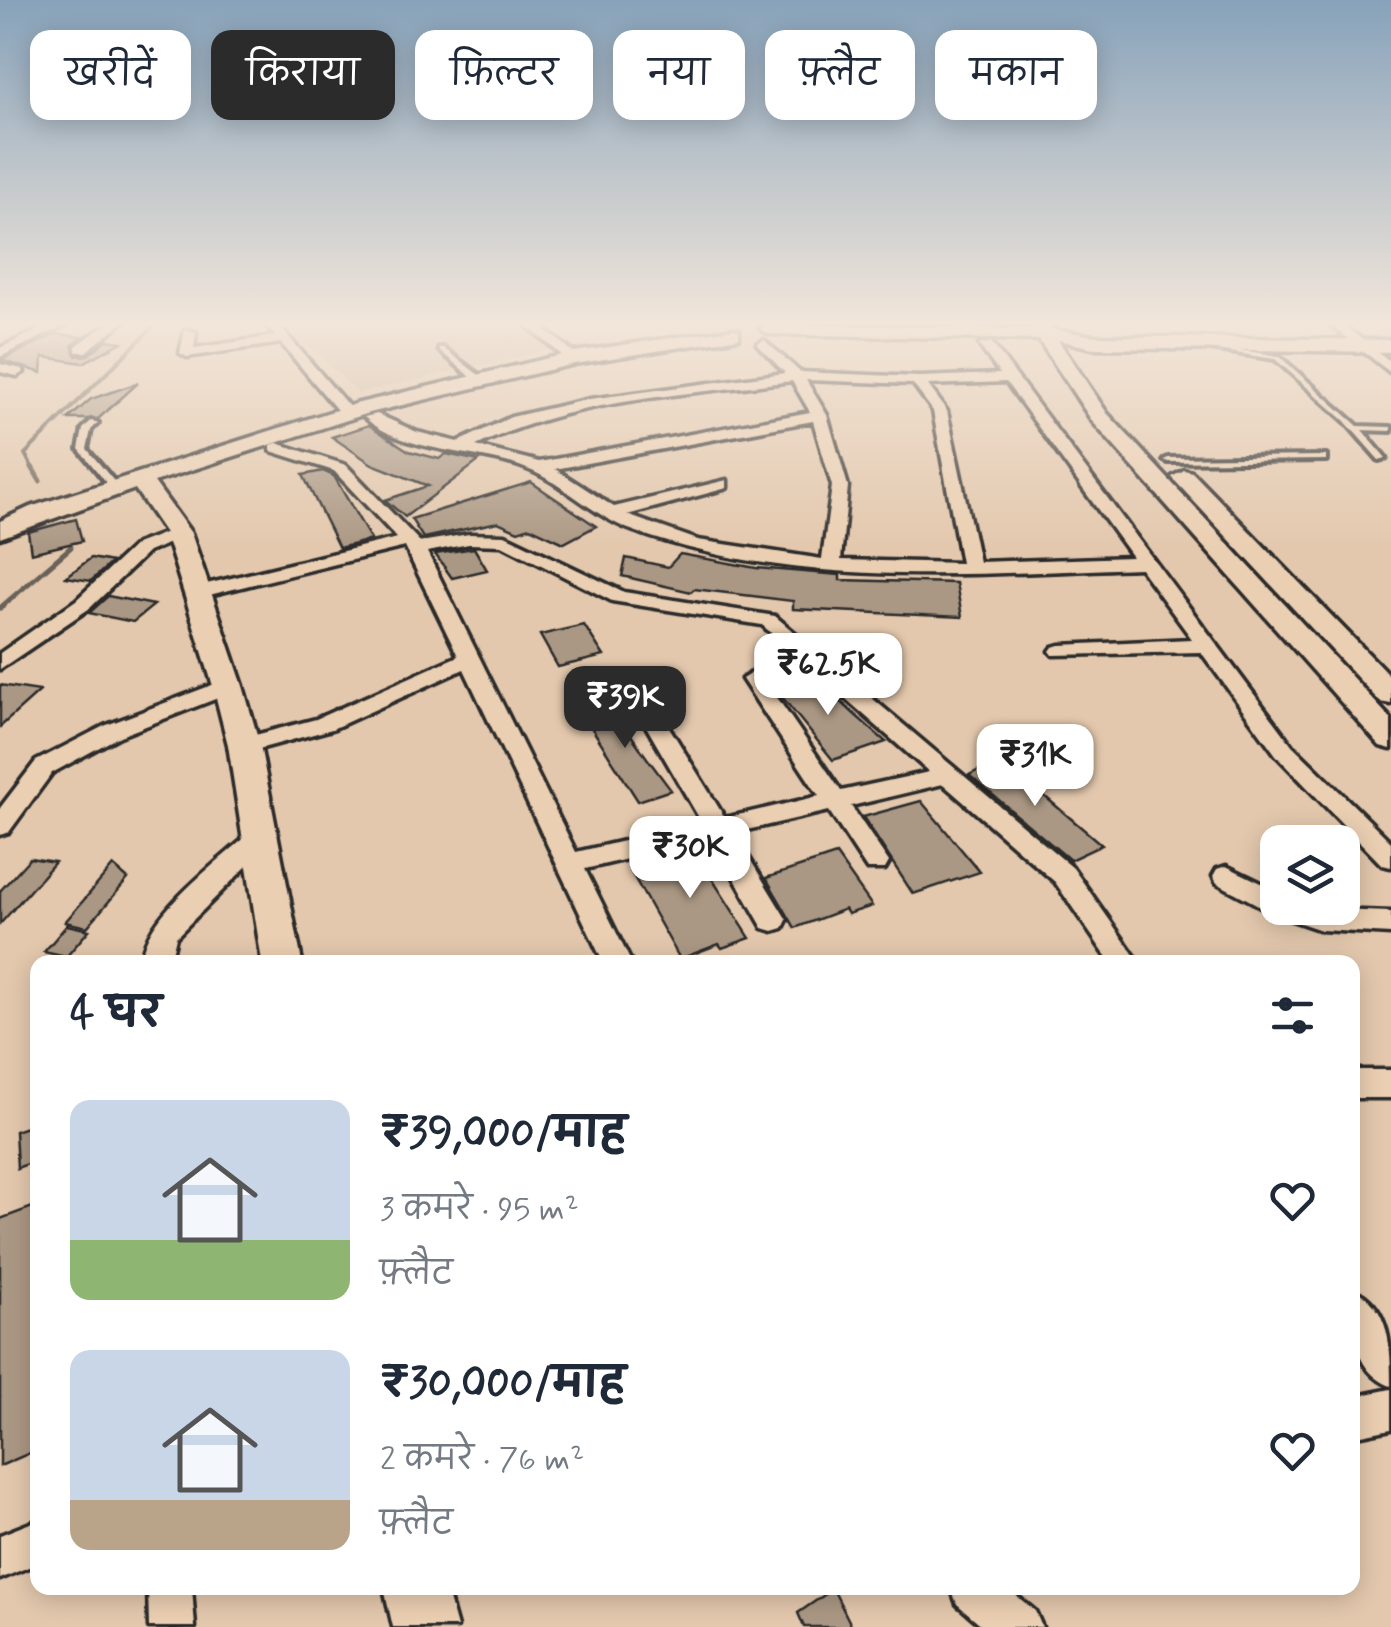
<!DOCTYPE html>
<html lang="hi">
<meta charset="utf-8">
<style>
body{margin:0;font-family:Mynerve,"Playpen Sans Deva",sans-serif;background:#f6f6f7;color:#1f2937;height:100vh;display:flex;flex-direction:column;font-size:38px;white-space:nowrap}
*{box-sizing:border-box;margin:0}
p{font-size:32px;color:#747a83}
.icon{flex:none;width:55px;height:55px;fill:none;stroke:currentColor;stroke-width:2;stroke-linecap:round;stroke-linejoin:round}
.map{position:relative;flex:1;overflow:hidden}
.panel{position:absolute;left:30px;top:955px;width:1330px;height:640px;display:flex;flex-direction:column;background:#fff;border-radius:20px;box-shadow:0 5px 25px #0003}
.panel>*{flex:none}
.guide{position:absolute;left:30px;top:30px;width:1332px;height:90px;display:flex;gap:20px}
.tools{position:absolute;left:1260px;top:825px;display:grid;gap:20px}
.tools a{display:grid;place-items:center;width:100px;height:100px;border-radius:20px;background:#fff;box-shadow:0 5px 25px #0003;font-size:50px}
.price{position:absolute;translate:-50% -85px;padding:0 22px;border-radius:20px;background:#fff;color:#222;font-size:32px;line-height:65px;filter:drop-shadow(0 2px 5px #0008)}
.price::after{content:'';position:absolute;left:50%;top:60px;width:30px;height:22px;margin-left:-15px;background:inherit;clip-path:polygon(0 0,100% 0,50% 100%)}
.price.on{background:#2b2b2b;color:#fff}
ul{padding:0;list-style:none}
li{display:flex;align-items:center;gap:30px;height:250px;padding:0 40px}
li span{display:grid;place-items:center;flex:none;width:280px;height:200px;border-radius:20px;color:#555}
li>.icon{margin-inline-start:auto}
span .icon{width:120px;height:120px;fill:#fffc;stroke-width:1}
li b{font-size:42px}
h2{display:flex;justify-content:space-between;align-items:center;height:120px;padding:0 40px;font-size:42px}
.pill{padding:0 35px;border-radius:20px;background:#fff;box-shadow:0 5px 25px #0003;font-size:35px;line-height:90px}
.pill.on{background:#2b2b2b;color:#fff}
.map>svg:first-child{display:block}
</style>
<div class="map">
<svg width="1391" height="1627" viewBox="0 0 1391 1627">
<rect width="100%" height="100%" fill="#e3c8ad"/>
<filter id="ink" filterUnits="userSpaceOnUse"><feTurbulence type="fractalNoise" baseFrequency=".01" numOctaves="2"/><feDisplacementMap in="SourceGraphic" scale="20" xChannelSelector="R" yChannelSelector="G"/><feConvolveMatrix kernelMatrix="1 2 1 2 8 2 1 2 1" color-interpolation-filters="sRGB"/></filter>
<g filter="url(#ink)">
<!-- built -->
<polygon fill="#d2baa1" points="283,321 516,321 549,350 358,393"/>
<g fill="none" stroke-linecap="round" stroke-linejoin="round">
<!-- stream-far1 -->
<polyline stroke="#6b6258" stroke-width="4" points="33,469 25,454 159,321"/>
<!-- stream -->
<g stroke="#6b6258" stroke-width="5">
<polyline points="32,467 40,481"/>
<polyline points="0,608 71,547"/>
</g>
</g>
<!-- building -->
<g fill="#ab9884" stroke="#2b2b2b" stroke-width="2.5">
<polygon points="56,334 82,337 72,346 76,356 88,355 107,340 122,342 83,363 43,357 42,373 1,360"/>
<polygon points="138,383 98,419 68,419 91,399"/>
<polygon points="369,425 409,451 439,459 446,454 479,461 405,517 385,500 428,486 372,464 332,437"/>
<polygon points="323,471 334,476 371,540 339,548 303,475"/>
<polygon points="531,482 596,526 564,543 530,527 518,531 498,522 423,538 411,519"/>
<polygon points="76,519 82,541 31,553 28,532"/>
<polygon points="474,548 487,570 452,578 435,554"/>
<polygon points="680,554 756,568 840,575 840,580 956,583 962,617 793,609 793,601 694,589 691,592 622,576 626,558 668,567"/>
<polygon points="91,558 112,562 91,581 66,577"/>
<polygon points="108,596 154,605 133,622 89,613"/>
<polygon points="584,625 604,656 558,667 540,635"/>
<polygon points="814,676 853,713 886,742 833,760 774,687"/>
<polygon points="0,685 40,691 0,727"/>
<polygon points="604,696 647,758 671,790 638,801 586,719 593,716 584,702"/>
<polygon points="1002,759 1045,792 1042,794 1102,845 1070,860 969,775"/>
<polygon points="921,801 980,872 913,894 863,817"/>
<polygon points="710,843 725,869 709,874 750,938 722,948 719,944 680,959 629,868"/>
<polygon points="836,855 872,906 848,914 845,909 795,928 766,878"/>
<polygon points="30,858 55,862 0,924 0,891"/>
<polygon points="113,866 128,879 87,927 65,922"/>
<polygon points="67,925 89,930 66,957 44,952"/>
<polygon points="38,1123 38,1160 17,1168 15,1131"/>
<polygon points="38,1205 37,1450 0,1466 0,1219"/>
<polygon points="833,1589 852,1627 804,1627 798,1613"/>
</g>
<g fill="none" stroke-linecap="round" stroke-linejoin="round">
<defs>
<g id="lane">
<polygon points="1206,345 1279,356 1358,426 1391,427 1391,431 1362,430 1386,458 1379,460 1344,420 1275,359 1204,348 1203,347"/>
<polygon points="439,348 443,348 483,378 483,382 477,382 439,350"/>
<polygon points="91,421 98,423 91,430 87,449 118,486 118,490 112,490 79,449 83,429"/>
<polygon points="1323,456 1326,456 1326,460 1168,462 1164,460 1168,458"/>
</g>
<g id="street">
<polygon points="58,321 73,321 0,357 0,348"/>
<polygon points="111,321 124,321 86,352 76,352 76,346"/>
<polygon points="263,321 275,321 352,410 352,416 342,416 281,343 187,357 180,353 185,329 196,332 194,348 275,336"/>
<polygon points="521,321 534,321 581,358 569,361"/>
<polygon points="1325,321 1338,321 1391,362 1391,373"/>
<path d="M 764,340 L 800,372 L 919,377 L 1000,374 L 979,345 L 991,342 L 1292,745 L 1391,842 L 1391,867 L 1382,865 L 1276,755 L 1201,652 L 1053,655 L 1050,651 L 1053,647 L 1060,645 L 1192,639 L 1140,568 C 971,574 797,589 634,531 C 593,517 564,482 522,467 C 473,449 405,454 364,417 L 377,414 L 417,432 L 458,442 L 511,417 L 590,399 L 785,373 L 757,344 ZM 806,380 L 913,384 L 933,411 L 961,563 L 841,560 L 848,486 L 827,415 ZM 792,381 L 810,412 L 539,462 L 476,446 C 573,398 686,395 792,381 ZM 1006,382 L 1132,557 L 979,562 L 947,411 L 928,385 ZM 813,421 L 832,486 L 822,559 L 698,540 L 627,515 L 727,488 L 727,480 L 614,507 L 555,469 Z"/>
<polygon points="0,364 22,369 24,372 17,376 0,372"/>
<path d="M 277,443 L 346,465 L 420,542 L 469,534 L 505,535 L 624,592 L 775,616 L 1073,868 L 1139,962 L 1110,962 L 1055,882 L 943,784 L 851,806 L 889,862 L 885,869 L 867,869 L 829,811 L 734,833 L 787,920 L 783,928 L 773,931 L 763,928 L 712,839 L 585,869 L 631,962 L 603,962 L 464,669 L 332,729 L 244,753 L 236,750 L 232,745 L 236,740 L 316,719 L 458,656 L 405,547 L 197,598 L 190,596 L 190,588 L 397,538 L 334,471 L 271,451 L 271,445 ZM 469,544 L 502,545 L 612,601 L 762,625 L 929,772 L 841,791 L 761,674 L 753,672 L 742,679 L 819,796 L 725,818 L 658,709 L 650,707 L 639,714 L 702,823 L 576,852 L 427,552 Z"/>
<polygon points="178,528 184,529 184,537 148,552 90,608 0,669 0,653 76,600 136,544"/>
<polygon points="228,679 236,681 239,686 236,691 120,736 52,773 9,832 0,835 0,808 36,761 104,726"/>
<path d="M 258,831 L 267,834 L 271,840 L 267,846 L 176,937 L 170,962 L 142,962 C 141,918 217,863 249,834 Z"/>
<polygon points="1226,866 1278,891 1278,908 1391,912 1391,934 1321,930 1277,915 1217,883 1213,876 1217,869"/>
<rect x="1352" y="1070" width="39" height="28"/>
<path d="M 1352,1289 C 1391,1305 1391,1350 1391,1386 C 1351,1370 1352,1325 1352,1289 Z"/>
<polygon points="1391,1389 1391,1429 1352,1437 1352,1397"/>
<polygon points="38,1520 38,1563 0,1579 0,1535"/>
<polygon points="148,1588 192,1588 195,1627 149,1627"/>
<polygon points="951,1588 1007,1588 1035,1611 1042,1627 984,1627 957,1604"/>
</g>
<g id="secondary">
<polygon points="1027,321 1045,321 1050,329 1094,336 1391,340 1391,352 1093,348 1058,340 1107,413 1391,719 1391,749 1380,746 1092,421 1039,340 769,334 760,329 769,324 1032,329"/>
<polygon points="733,329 739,330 739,338 574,364 369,413 154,482 191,533 243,686 260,745 302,962 262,962 228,745 213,686 165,533 135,489 0,538 0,521 30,507 355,404 574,352"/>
<polygon points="1184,470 1192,472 1391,677 1391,704 1380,702 1176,482 1172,477"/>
<polygon points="384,1588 446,1588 457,1627 393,1627"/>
</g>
</defs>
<!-- lane casing -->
<use href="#lane" stroke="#2b2b2b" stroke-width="8"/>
<!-- street casing -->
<use href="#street" stroke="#2b2b2b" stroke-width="7"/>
<!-- secondary casing -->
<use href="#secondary" stroke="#2b2b2b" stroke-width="7"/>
<!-- lane -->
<use href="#lane" fill="#ebcfb2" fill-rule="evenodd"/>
<!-- street -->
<use href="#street" fill="#ebcfb2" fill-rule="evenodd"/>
<!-- secondary -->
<use href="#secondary" fill="#ebcfb2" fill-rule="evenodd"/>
</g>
</g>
<!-- sky -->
<linearGradient id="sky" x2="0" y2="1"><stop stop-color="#87a2ba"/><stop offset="0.59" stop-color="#f2e6da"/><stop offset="1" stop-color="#f2e6da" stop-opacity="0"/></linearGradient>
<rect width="1391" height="548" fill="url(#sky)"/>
</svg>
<div class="tools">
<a><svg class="icon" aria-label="layers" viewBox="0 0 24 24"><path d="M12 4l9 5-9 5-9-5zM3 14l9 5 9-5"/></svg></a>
</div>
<b class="price" style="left:828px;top:718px">₹62.5K</b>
<b class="price on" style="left:625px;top:751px">₹39K</b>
<b class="price" style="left:1035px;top:809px">₹31K</b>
<b class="price" style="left:690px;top:901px">₹30K</b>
<div class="guide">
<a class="pill">खरीदें</a>
<a class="pill on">किराया</a>
<a class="pill">फ़िल्टर</a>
<a class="pill">नया</a>
<a class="pill">फ़्लैट</a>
<a class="pill">मकान</a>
</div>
<section class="panel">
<h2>4 घर<svg class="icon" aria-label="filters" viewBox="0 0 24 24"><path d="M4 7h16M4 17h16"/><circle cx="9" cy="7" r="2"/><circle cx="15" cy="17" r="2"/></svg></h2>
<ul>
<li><span style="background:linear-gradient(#c9d6e8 70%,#8fb573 0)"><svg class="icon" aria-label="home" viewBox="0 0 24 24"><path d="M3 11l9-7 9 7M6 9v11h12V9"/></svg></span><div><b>₹39,000/माह</b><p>3 कमरे · 95 m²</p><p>फ़्लैट</p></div><svg class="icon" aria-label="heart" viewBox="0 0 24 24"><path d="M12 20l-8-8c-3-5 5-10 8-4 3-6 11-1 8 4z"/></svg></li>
<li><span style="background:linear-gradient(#c9d6e8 75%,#b9a48a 0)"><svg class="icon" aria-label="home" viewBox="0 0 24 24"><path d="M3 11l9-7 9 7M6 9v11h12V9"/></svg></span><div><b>₹30,000/माह</b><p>2 कमरे · 76 m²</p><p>फ़्लैट</p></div><svg class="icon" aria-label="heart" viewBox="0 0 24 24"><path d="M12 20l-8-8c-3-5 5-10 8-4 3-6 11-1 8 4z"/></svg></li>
</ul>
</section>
</div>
